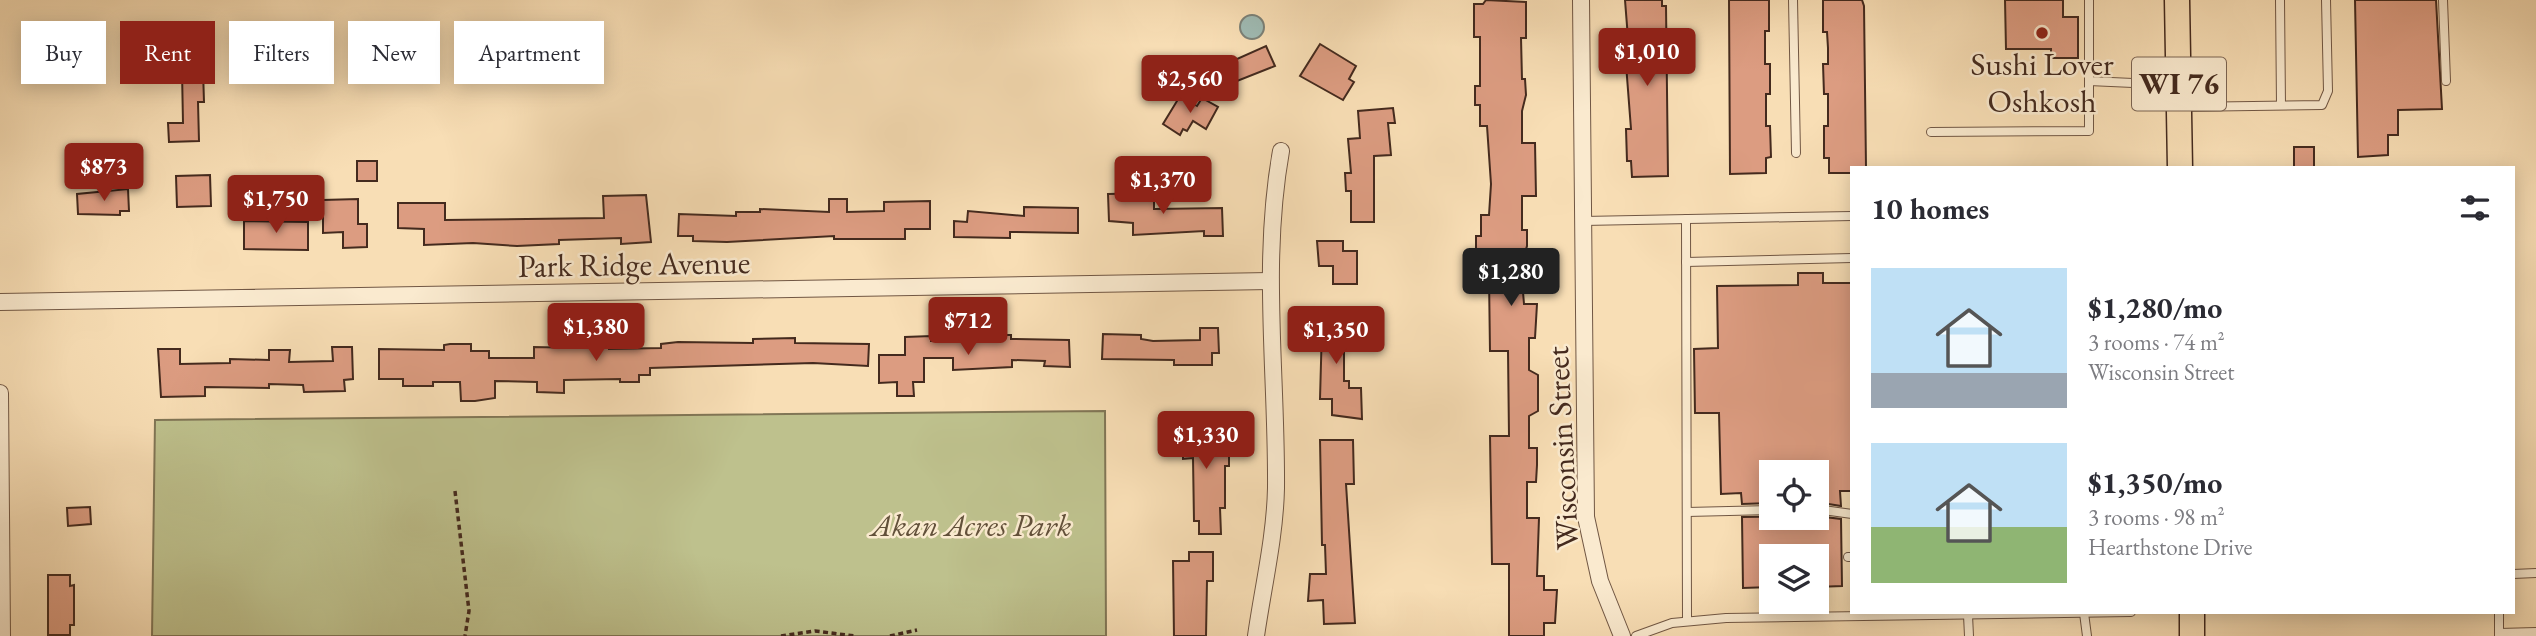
<!DOCTYPE html>
<meta charset="utf-8">
<style>
body{margin:0;font-family:"EB Garamond",serif;background:#f2f2f3;color:#2b2b33;height:100vh;display:flex;flex-direction:column;font-size:26px;white-space:nowrap}
*{box-sizing:border-box;margin:0}
p{font-size:23px;color:#7c7c81}
.icon{flex:none;width:38px;height:38px;fill:none;stroke:currentColor;stroke-width:2;stroke-linecap:round;stroke-linejoin:round}
.map{position:relative;flex:1;overflow:hidden}
.panel{position:absolute;left:1850px;top:166px;width:665px;height:448px;display:flex;flex-direction:column;background:#fff;border-radius:0px;box-shadow:0 4px 18px #0003}
.panel>*{flex:none}
.top-card{position:absolute;left:21px;top:21px;width:665px;height:63px;display:flex;gap:14px}
.tools{position:absolute;left:1759px;top:460px;display:grid;gap:14px}
.tools a{display:grid;place-items:center;width:70px;height:70px;border-radius:0px;background:#fff;box-shadow:0 4px 18px #0003;font-size:35px}
.price{position:absolute;translate:-50% -60px;padding:0 16px;border-radius:7px;background:#8f2418;color:#fff;font-size:23px;line-height:46px;filter:drop-shadow(0 2px 4px #0008)}
.price::after{content:'';position:absolute;left:50%;top:42px;width:21px;height:16px;margin-left:-10px;background:inherit;clip-path:polygon(0 0,100% 0,50% 100%)}
.price.on{background:#222;color:#fff}
ul{padding:0;list-style:none}
li{display:flex;align-items:center;gap:21px;height:175px;padding:0 21px}
li span{display:grid;place-items:center;flex:none;width:196px;height:140px;border-radius:0px;color:#555}
li>.icon{margin-inline-start:auto}
span .icon{width:84px;height:84px;fill:#fffc;stroke-width:1}
li b{font-size:30px}
h2{display:flex;justify-content:space-between;align-items:center;height:84px;padding:0 21px;font-size:30px}
.chip{padding:0 24px;border-radius:0px;background:#fff;box-shadow:0 4px 18px #0003;font-size:24px;line-height:63px}
.chip.on{background:#8f2418;color:#fff}
.map>svg:first-child{display:block}
</style>
<div class="map">
<svg width="2536" height="636" viewBox="0 0 2536 636">
<rect width="100%" height="100%" fill="#f8deb5"/>
<filter id="stains"><feTurbulence type="fractalNoise" baseFrequency=".00286" numOctaves="4"/><feColorMatrix values="0 0 0 0 .2 0 0 0 0 .09 0 0 0 0 .02 0 0 0 .5 -.17"/></filter>
<radialGradient id="worn" r=".72"><stop offset=".6" stop-color="#630" stop-opacity="0"/><stop offset="1" stop-color="#630" stop-opacity=".3"/></radialGradient>
<!-- green -->
<polygon fill="#bec18d" stroke="#817656" stroke-width="2" points="1105,411 1106,636 152,636 155,420"/>
<!-- water -->
<circle fill="#9fbbb4" stroke="#7b8178" stroke-width="2" cx="1252" cy="27" r="12"/>
<!-- building -->
<g fill="#dc9c81" stroke="#442a1e" stroke-width="2">
<polygon points="1486,0 1526,2 1526,38 1521,38 1522,79 1525,79 1526,95 1522,111 1522,143 1535,143 1536,196 1522,196 1522,230 1527,230 1527,246 1522,262 1523,292 1524,304 1537,304 1535,338 1529,338 1529,370 1538,375 1538,411 1529,416 1529,448 1537,448 1537,465 1536,482 1527,482 1527,518 1539,518 1537,576 1544,576 1544,590 1557,590 1555,623 1544,623 1544,636 1509,636 1509,564 1492,564 1490,436 1509,436 1508,351 1490,351 1489,277 1481,277 1481,256 1476,256 1476,236 1481,236 1481,215 1489,215 1491,184 1487,126 1480,126 1480,105 1475,105 1475,86 1480,86 1480,37 1474,37 1474,4 1483,4"/>
<polygon points="1625,0 1662,0 1662,6 1666,6 1668,176 1632,177 1631,161 1627,161 1626,129 1631,129 1626,64 1630,64"/>
<polygon points="1729,0 1769,0 1769,31 1765,31 1765,64 1770,64 1770,94 1766,94 1766,126 1770,126 1771,157 1766,158 1766,173 1730,174"/>
<polygon points="1823,0 1862,0 1864,6 1866,168 1852,168 1852,173 1829,173 1829,158 1824,158 1824,126 1828,126 1828,94 1824,94 1823,64 1828,64 1828,48 1827,32 1823,32"/>
<polygon points="2005,0 2063,0 2063,17 2078,17 2078,58 2051,58 2051,49 2006,49"/>
<polygon points="2355,0 2436,0 2442,109 2398,110 2398,135 2388,135 2388,155 2358,157"/>
<polygon points="1320,44 1356,66 1349,79 1354,82 1343,100 1300,76"/>
<polygon points="1266,46 1275,66 1227,85 1219,67"/>
<polygon points="203,70 204,102 198,102 199,141 169,142 168,123 183,123 182,71"/>
<polygon points="1180,96 1197,106 1202,98 1218,107 1206,129 1193,121 1187,131 1183,129 1180,135 1163,124"/>
<polygon points="1393,108 1395,123 1388,123 1391,155 1374,156 1374,222 1351,222 1351,191 1346,191 1345,173 1351,173 1348,139 1360,138 1358,111"/>
<rect x="2294" y="147" width="20" height="21"/>
<rect x="357" y="161" width="20" height="20"/>
<polygon points="210,175 211,206 177,207 176,176"/>
<polygon points="128,189 129,211 120,211 120,215 78,214 77,194"/>
<polygon points="1154,193 1154,209 1222,208 1223,236 1204,236 1204,231 1133,235 1133,223 1109,221 1108,194"/>
<polygon points="646,195 651,242 621,244 621,238 559,240 559,244 517,246 473,243 424,245 424,229 398,228 398,203 445,203 445,220 604,218 603,196"/>
<polygon points="358,199 358,224 367,224 367,247 343,248 343,232 323,233 323,200"/>
<polygon points="829,199 847,199 847,212 884,211 884,202 930,201 930,229 905,229 905,239 834,239 834,236 727,242 693,241 693,236 678,236 679,214 736,216 736,212 760,212 760,209 829,212"/>
<polygon points="1024,207 1078,208 1078,233 1010,232 1010,238 954,237 954,221 967,222 968,211 1024,216"/>
<polygon points="244,221 308,222 308,250 244,249"/>
<polygon points="1317,241 1343,241 1343,251 1357,251 1357,284 1333,284 1333,266 1319,266"/>
<polygon points="1798,273 1823,273 1823,283 1852,283 1852,491 1840,491 1841,506 1816,502 1816,472 1771,472 1771,503 1742,504 1741,493 1721,494 1719,413 1695,413 1694,349 1718,348 1717,286 1798,285"/>
<polygon points="1318,307 1344,307 1344,381 1349,381 1349,388 1361,388 1362,419 1332,415 1332,399 1320,399 1322,327 1319,328"/>
<polygon points="1200,328 1218,328 1219,353 1212,353 1212,365 1174,365 1174,360 1102,359 1103,334 1141,335 1141,339 1153,341 1200,340"/>
<polygon points="990,335 1011,335 1011,339 1069,340 1070,367 1044,366 1045,361 1012,360 1012,367 953,370 953,358 924,358 924,382 913,382 914,396 897,396 897,382 879,383 879,355 905,355 905,337 931,336 931,341 990,339"/>
<polygon points="795,338 795,343 869,344 868,366 813,363 650,368 650,375 639,375 639,382 620,382 620,379 564,380 564,393 537,392 537,382 495,381 495,398 475,401 461,401 460,382 433,382 433,386 403,386 403,379 379,379 379,349 444,350 444,345 450,344 471,344 471,351 489,351 489,358 534,358 534,347 582,348 582,341 609,340 609,349 661,348 661,344 678,342 753,343 753,339"/>
<polygon points="332,347 352,347 353,379 344,380 345,391 304,392 303,385 269,384 269,388 205,387 205,396 161,397 158,349 180,349 180,364 230,363 230,359 269,360 269,350 290,350 289,362 333,361"/>
<polygon points="1214,415 1215,445 1229,444 1229,466 1225,466 1225,508 1220,508 1221,534 1199,534 1199,521 1194,521 1193,458 1183,459 1182,416"/>
<polygon points="1320,440 1353,440 1354,484 1346,484 1355,623 1324,624 1323,600 1308,601 1310,574 1326,574 1325,545 1322,545"/>
<polygon points="90,507 91,524 68,526 67,508"/>
<polygon points="1816,516 1841,519 1842,586 1816,587 1816,556 1771,556 1771,587 1743,588 1742,517"/>
<polygon points="1189,552 1213,552 1213,581 1207,581 1206,636 1174,636 1173,561 1189,561"/>
<polygon points="48,575 70,575 70,586 74,585 74,625 70,625 70,635 48,635"/>
</g>
<g fill="none" stroke-linecap="round" stroke-linejoin="round">
<defs>
<g id="service">
<polyline points="1793,0 1796,153"/>
<polyline points="2089,0 2089,81 2177,85"/>
<polyline points="2280,0 2281,105"/>
<polyline points="2443,0 2446,81"/>
<polyline points="2182,107 2322,105 2328,91 2326,0"/>
<polyline points="1931,132 2089,131 2089,81"/>
<polyline points="1686,219 1687,621"/>
<polyline points="1583,221 1852,216"/>
<polyline points="1686,262 1852,258"/>
<polyline points="1816,509 1852,514"/>
<polyline points="1687,512 1771,510"/>
<polyline points="1848,557 1852,557"/>
<polyline points="2513,574 2536,573"/>
<polyline points="2084,613 2087,636"/>
<polyline points="1968,615 1969,636"/>
<polyline points="2499,633 2536,632"/>
<polyline points="1636,636 1672,623 1726,618 2131,612"/>
<polyline points="2499,636 2499,612"/>
</g>
<g id="minor">
<polyline points="1581,0 1586,517 1600,581 1622,636"/>
<polyline points="0,302 1270,281"/>
<polyline points="0,393 2,636"/>
<path d="M 1256,636 C 1263,587 1275,537 1276,488 C 1277,375 1261,263 1281,151"/>
</g>
<g id="primary">
<polyline points="2177,0 2180,168"/>
<polyline points="2192,612 2192,636"/>
</g>
</defs>
<!-- service casing -->
<use href="#service" stroke="#715744" stroke-width="10"/>
<!-- minor casing -->
<use href="#minor" stroke="#715744" stroke-width="18"/>
<!-- primary casing -->
<use href="#primary" stroke="#442a1e" stroke-width="27"/>
<!-- path -->
<g stroke="#442a1e" stroke-width="3.5" stroke-dasharray="5 3.5" stroke-linecap="butt">
<polyline points="455,491 469,611 465,636"/>
<polyline points="781,636 815,631 855,636"/>
<polyline points="890,636 917,630"/>
</g>
<!-- service -->
<use href="#service" stroke="#faeacf" stroke-width="8"/>
<!-- minor -->
<use href="#minor" stroke="#faeacf" stroke-width="16"/>
<!-- primary -->
<use href="#primary" stroke="#f8deb5" stroke-width="24"/>
</g>
<!-- markers -->
<circle fill="#8f2418" stroke="#faeacf" stroke-width="2.5" cx="2042" cy="33" r="7"/>
<g text-anchor="middle" stroke-width="5" stroke-linejoin="round" paint-order="stroke">
<!-- shield labels -->
<rect fill="#faeacf" stroke="#7b6453" stroke-width="2" x="2132" y="57.5" width="94" height="53" rx="5"/>
<g font-size="30" font-weight="bold" fill="#442a1e">
<text x="2179" y="94">WI 76</text>
</g>
<!-- poi labels -->
<g font-size="32" fill="#442a1e" stroke="#faeacf">
<text x="2042" y="75">Sushi Lover<tspan x="2042" dy="37">Oshkosh</tspan></text>
</g>
<!-- street labels -->
<g font-size="32" fill="#442a1e" stroke="#faeacf">
<text transform="translate(634 264) rotate(-1)" y="11">Park Ridge Avenue</text>
<text transform="translate(1562 448) rotate(-93)" y="11">Wisconsin Street</text>
</g>
<!-- park labels -->
<g font-size="32" font-style="italic" fill="#62503a" stroke="#faeacf">
<text x="971" y="536">Akan Acres Park</text>
</g>
</g>
<rect width="100%" height="100%" filter="url(#stains)"/>
<rect width="100%" height="100%" fill="url(#worn)"/>
</svg>
<div class="tools">
<a><svg class="icon" aria-label="locate" viewBox="0 0 24 24"><circle cx="12" cy="12" r="6"/><path d="M12 2v4M12 18v4M2 12h4M18 12h4"/></svg></a>
<a><svg class="icon" aria-label="layers" viewBox="0 0 24 24"><path d="M12 4l9 5-9 5-9-5zM3 14l9 5 9-5"/></svg></a>
</div>
<b class="price" style="left:1647px;top:88px">$1,010</b>
<b class="price" style="left:1190px;top:115px">$2,560</b>
<b class="price" style="left:104px;top:203px">$873</b>
<b class="price" style="left:1163px;top:216px">$1,370</b>
<b class="price" style="left:276px;top:235px">$1,750</b>
<b class="price on" style="left:1511px;top:308px">$1,280</b>
<b class="price" style="left:968px;top:357px">$712</b>
<b class="price" style="left:596px;top:363px">$1,380</b>
<b class="price" style="left:1336px;top:366px">$1,350</b>
<b class="price" style="left:1206px;top:471px">$1,330</b>
<div class="top-card">
<a class="chip">Buy</a>
<a class="chip on">Rent</a>
<a class="chip">Filters</a>
<a class="chip">New</a>
<a class="chip">Apartment</a>
</div>
<section class="panel">
<h2>10 homes<svg class="icon" aria-label="filters" viewBox="0 0 24 24"><path d="M4 7h16M4 17h16"/><circle cx="9" cy="7" r="2"/><circle cx="15" cy="17" r="2"/></svg></h2>
<ul>
<li><span style="background:linear-gradient(#bfe0f5 75%,#9aa5b1 0)"><svg class="icon" aria-label="home" viewBox="0 0 24 24"><path d="M3 11l9-7 9 7M6 9v11h12V9"/></svg></span><div><b>$1,280/mo</b><p>3 rooms · 74 m²</p><p>Wisconsin Street</p></div></li>
<li><span style="background:linear-gradient(#bfe0f5 60%,#8fb573 0)"><svg class="icon" aria-label="home" viewBox="0 0 24 24"><path d="M3 11l9-7 9 7M6 9v11h12V9"/></svg></span><div><b>$1,350/mo</b><p>3 rooms · 98 m²</p><p>Hearthstone Drive</p></div></li>
</ul>
</section>
</div>
